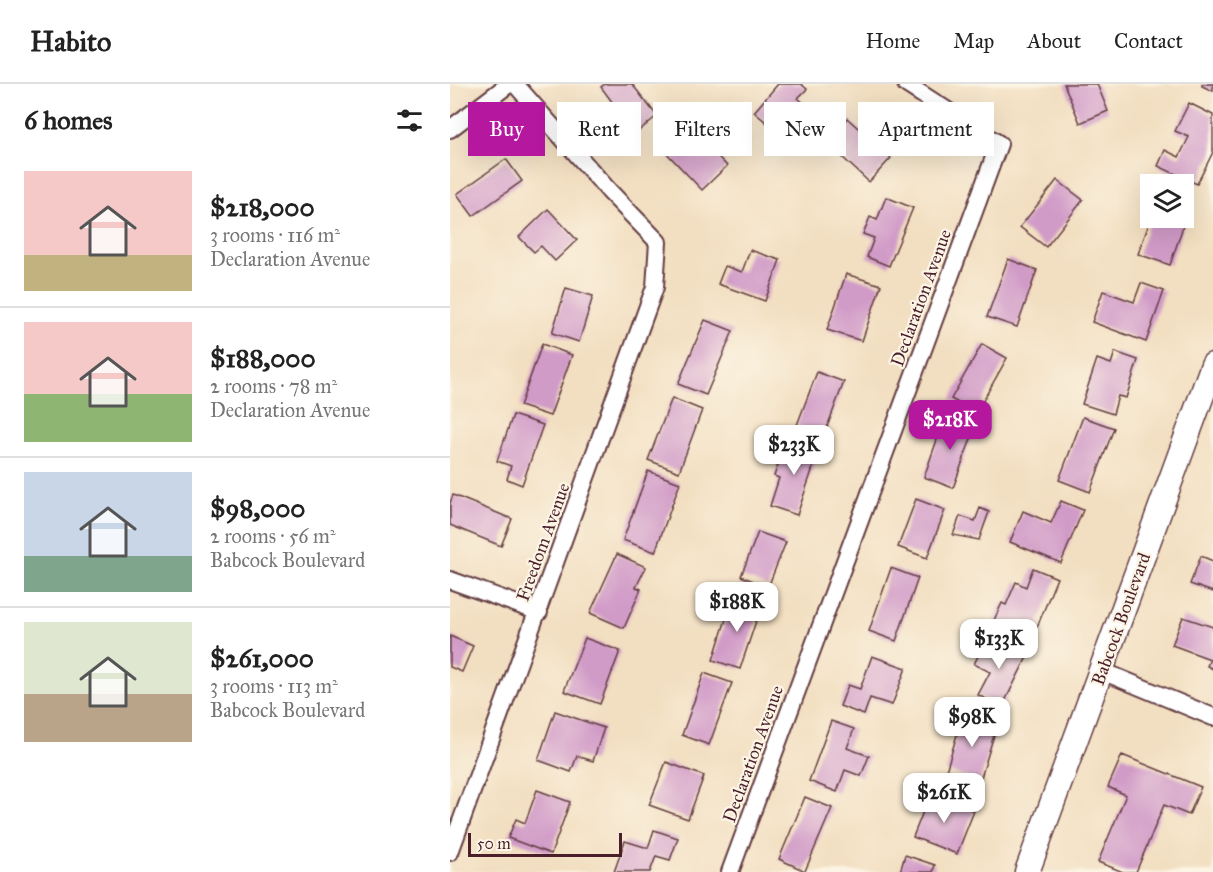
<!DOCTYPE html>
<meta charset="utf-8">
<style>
body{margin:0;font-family:"IM FELL Great Primer",serif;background:#f2f2f2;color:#222;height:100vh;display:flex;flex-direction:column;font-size:22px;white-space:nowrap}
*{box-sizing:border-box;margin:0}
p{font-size:20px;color:#767676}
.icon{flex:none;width:33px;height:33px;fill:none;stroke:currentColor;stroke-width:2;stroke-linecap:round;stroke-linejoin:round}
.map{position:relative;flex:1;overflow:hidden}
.side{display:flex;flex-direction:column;background:#fff;width:450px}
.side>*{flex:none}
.top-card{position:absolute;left:18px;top:18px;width:570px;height:54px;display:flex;gap:12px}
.tools{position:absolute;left:690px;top:90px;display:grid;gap:12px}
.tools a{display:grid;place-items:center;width:54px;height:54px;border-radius:0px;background:#fff;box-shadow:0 6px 24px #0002;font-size:30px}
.scale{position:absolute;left:18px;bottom:15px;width:154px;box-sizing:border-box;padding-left:6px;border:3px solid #4a1f2b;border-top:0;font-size:16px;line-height:21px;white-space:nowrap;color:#4a1f2b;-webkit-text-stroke:4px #fcf5e5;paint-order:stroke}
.price{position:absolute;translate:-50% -51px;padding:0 14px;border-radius:12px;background:#fff;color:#222;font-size:20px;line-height:39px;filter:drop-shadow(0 2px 3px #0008)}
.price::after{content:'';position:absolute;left:50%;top:36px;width:18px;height:14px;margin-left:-9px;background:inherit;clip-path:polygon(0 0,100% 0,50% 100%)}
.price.selected{background:#b5179e;color:#fff}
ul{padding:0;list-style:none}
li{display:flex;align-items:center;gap:18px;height:150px;padding:0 24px}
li+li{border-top:2px solid #e0e0e0}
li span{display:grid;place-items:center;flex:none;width:168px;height:120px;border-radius:0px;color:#555}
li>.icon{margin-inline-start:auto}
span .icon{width:72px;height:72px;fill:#fffc;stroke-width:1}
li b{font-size:26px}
h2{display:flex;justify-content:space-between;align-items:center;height:72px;padding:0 24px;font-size:26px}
.tag{padding:0 21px;border-radius:0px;background:#fff;box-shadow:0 6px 24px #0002;font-size:21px;line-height:54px}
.tag.selected{background:#b5179e;color:#fff}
header{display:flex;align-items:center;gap:36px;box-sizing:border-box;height:84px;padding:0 30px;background:#fff;border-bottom:2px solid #e0e0e0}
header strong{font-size:28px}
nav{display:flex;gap:33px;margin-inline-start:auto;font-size:21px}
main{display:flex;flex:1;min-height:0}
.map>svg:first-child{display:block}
</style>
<header>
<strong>Habito</strong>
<nav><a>Home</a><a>Map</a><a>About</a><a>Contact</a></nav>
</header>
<main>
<section class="side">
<h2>6 homes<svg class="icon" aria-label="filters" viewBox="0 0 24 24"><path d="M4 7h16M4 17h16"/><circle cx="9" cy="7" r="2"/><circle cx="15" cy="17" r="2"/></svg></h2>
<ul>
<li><span style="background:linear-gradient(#f6c9c9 70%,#c2b280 0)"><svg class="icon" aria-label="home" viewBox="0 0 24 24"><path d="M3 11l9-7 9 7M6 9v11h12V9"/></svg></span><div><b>$218,000</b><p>3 rooms · 116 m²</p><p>Declaration Avenue</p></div></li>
<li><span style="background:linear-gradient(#f6c9c9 60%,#8fb573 0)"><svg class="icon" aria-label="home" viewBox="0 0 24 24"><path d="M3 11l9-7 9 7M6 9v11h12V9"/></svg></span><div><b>$188,000</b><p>2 rooms · 78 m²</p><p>Declaration Avenue</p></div></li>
<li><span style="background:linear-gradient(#c9d6e8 70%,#7fa58c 0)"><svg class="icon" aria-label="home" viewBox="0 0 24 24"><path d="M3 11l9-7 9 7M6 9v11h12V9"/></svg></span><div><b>$98,000</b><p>2 rooms · 56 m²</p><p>Babcock Boulevard</p></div></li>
<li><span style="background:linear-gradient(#dfe7d0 60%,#b9a48a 0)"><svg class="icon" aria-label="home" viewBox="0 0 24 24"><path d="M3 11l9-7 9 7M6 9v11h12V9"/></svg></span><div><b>$261,000</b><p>3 rooms · 113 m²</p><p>Babcock Boulevard</p></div></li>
</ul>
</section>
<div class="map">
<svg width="763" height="788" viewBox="0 0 763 788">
<rect width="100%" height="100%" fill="#fcf5e5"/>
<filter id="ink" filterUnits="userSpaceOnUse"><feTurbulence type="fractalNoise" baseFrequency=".0167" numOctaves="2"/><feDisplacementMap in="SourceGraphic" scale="12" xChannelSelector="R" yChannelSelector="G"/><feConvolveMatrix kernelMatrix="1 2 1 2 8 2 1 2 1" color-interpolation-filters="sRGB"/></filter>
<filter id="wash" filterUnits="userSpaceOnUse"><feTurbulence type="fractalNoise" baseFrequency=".008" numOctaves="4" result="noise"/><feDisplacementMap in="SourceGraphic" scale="24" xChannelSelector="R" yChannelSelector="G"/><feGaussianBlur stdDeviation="1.35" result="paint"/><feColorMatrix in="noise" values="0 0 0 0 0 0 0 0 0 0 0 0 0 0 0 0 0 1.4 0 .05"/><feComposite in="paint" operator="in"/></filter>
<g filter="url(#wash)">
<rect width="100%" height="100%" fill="#f2dec0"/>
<g id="blocks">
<!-- building -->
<g fill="#d19bc8">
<polygon points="155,0 182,0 207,32 180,54 162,31 168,26 151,3"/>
<polygon points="328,0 351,0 357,5 348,14 360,25 335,54 304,28"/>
<polygon points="614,0 647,0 658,27 630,39"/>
<polygon points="752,0 763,0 763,7 752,2"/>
<polygon points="739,19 763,31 763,68 747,100 708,82 715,66 729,73 739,53 725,47"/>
<polygon points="397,34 441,74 419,98 376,58"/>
<polygon points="226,40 237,52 243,47 277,82 252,106 207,59"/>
<polygon points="56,75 72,97 23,132 7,110"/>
<polygon points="607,96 633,116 596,163 570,143"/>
<polygon points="436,113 463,124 439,182 417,173 424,154 413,150 420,133 427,136"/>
<polygon points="734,123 739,125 720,181 688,170 701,134 734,134"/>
<polygon points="98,125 127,156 105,177 91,162 84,168 69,153"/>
<polygon points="300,166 330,176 315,217 268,200 275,182 292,188"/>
<polygon points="558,175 587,186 567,243 537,233"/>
<polygon points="396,190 431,201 412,257 377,246"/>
<polygon points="691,199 714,207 696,258 642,238 653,207 684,218"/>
<polygon points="116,204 143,212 129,258 102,249"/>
<polygon points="255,236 283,247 256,311 228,300"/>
<polygon points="92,260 122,271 100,332 70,322"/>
<polygon points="532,260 557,274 526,329 501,315"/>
<polygon points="665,268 688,276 676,314 668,312 663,330 632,320 647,275 661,280"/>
<polygon points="367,288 394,298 374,351 347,341"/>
<polygon points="222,314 252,326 229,388 198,376"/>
<polygon points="496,330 526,341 503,404 474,393"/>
<polygon points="63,331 93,341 72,401 57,395 61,382 47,377"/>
<polygon points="633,333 664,344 640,408 609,396"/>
<polygon points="336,358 353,363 355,358 370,363 347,431 320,422 329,394 324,392"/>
<polygon points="198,387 230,399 205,468 173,456"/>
<polygon points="3,411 62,435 51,462 0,441 0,419"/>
<polygon points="466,415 495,426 477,474 448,463"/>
<polygon points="611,417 633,426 611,479 560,458 573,427 601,439"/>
<polygon points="530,424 539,428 529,456 503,451 510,432 525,437"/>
<polygon points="308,448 336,458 318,503 291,492"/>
<polygon points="167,470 196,483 186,503 191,505 174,544 140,529"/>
<polygon points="751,472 763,477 763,508 740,500"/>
<polygon points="441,484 468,494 446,557 419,547"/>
<polygon points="583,484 607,494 583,553 544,536 552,519 556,521 566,498 576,503"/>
<polygon points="283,513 311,522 290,585 263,576"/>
<polygon points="733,533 763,543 763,585 757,582 760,575 722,561"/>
<polygon points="0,552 23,562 12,588 0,583"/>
<polygon points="538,553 577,573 552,623 528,611 540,588 524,580"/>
<polygon points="135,554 170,567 150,620 114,607"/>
<polygon points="422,572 456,584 442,621 420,614 414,631 390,622 398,601 410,605"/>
<polygon points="254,589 282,599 259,661 232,651"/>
<polygon points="105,627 154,644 143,677 127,672 121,688 88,676"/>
<polygon points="513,631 547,641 530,697 496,687"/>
<polygon points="381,637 404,645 397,664 419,672 411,692 395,686 387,708 359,697"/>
<polygon points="672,671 751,703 739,731 714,721 686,788 673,788 648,778 676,711 658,703"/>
<polygon points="216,678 254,692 238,735 199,721"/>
<polygon points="87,706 120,718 101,770 58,754 66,735 75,739"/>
<polygon points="480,710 524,727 507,770 463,753"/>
<polygon points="355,713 382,724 355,787 329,775"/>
<polygon points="204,746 228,754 220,776 206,772 200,788 164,788 175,757 198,764"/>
<polygon points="455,771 485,781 483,788 450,788"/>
</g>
</g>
</g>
<g filter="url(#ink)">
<use href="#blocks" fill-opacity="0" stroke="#633c41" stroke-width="1.5"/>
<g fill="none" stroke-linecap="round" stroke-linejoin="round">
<defs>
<g id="street">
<polyline points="0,45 59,0"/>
<polyline points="0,496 89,528"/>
<polyline points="652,587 763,633"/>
<polyline points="0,768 205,203 208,158 159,107 65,0"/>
<polyline points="280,788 549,60 456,0"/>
</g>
<polyline id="secondary" points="577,788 763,281"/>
</defs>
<!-- street casing -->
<use href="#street" stroke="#633c41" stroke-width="20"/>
<!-- secondary casing -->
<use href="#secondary" stroke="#633c41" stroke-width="27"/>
<!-- street -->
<use href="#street" stroke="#fff" stroke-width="16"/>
<!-- secondary -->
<use href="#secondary" stroke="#fff" stroke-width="24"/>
</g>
</g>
<g text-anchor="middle" stroke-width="4.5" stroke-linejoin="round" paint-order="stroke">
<!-- street labels -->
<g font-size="18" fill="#4a1f2b" stroke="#fcf5e5">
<text transform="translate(471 214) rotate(-70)" y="6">Declaration Avenue</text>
<text transform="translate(93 458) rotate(-70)" y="6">Freedom Avenue</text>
<text transform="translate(671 535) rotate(-70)" y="6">Babcock Boulevard</text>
<text transform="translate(303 670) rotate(-70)" y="6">Declaration Avenue</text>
</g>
</g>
</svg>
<div class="tools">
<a><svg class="icon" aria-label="layers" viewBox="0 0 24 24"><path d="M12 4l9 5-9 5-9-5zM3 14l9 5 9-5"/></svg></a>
</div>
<div class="scale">50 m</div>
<b class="price selected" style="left:500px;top:367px">$218K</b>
<b class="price" style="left:344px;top:392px">$233K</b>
<b class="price" style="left:287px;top:549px">$188K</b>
<b class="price" style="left:549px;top:586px">$133K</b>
<b class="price" style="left:522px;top:664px">$98K</b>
<b class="price" style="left:494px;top:740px">$261K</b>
<div class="top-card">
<a class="tag selected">Buy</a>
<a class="tag">Rent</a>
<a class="tag">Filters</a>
<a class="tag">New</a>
<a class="tag">Apartment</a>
</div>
</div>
</main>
